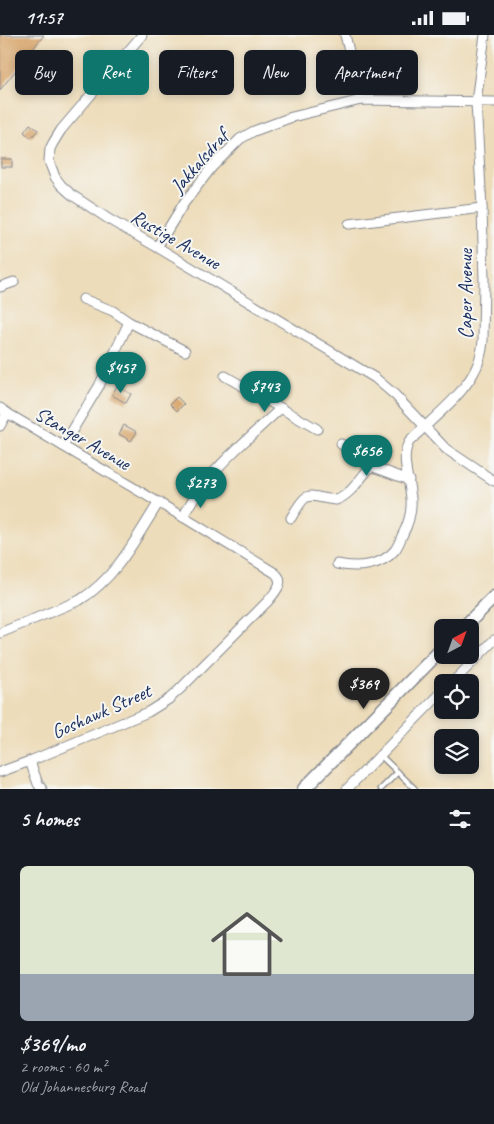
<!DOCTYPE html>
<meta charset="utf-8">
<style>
body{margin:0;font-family:Caveat,sans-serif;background:#20242c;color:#f1f3f6;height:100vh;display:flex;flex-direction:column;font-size:19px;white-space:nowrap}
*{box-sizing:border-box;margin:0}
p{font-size:16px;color:#9ea1a6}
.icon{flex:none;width:28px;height:28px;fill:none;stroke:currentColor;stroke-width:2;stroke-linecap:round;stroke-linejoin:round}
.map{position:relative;height:754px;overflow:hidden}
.sheet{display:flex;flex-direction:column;background:#171b24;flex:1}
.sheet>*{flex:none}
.hud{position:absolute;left:15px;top:15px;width:465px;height:45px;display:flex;gap:10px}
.needle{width:32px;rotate:41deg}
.tools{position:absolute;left:434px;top:584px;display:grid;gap:10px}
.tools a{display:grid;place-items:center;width:45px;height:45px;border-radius:8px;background:#171b24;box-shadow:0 2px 8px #0003;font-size:25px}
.price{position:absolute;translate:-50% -42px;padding:0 11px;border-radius:18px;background:#0f766e;color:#fff;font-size:16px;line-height:32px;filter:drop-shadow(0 1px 2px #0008)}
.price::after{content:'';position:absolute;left:50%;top:30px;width:15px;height:11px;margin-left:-8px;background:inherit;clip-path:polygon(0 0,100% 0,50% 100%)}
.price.on{background:#222;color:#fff}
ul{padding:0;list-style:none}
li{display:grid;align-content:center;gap:10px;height:265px;padding:0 20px}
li+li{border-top:1px solid #363941}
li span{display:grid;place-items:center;height:155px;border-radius:8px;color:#555}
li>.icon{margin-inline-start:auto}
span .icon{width:90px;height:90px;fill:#fffc;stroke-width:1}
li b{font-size:21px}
h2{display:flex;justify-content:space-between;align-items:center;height:60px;padding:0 20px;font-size:21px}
.pill{padding:0 18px;border-radius:8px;background:#171b24;box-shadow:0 2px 8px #0003;font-size:18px;line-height:45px}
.pill.on{background:#0f766e;color:#fff}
.status{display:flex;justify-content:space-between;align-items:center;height:35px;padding:0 25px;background:#171b24;direction:ltr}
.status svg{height:14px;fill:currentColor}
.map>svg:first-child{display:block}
</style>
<div class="status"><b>11:57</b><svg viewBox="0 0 49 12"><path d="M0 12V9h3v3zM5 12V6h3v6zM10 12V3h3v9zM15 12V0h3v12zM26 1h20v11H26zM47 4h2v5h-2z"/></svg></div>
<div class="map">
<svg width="494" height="754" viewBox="0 0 494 754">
<rect width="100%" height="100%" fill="#f6f6f2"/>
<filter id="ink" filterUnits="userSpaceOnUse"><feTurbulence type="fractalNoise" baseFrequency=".02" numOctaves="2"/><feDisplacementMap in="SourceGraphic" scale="10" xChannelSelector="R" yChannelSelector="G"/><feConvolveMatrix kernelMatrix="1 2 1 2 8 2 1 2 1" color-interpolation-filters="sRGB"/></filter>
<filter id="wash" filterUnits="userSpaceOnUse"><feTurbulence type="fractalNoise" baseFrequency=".0096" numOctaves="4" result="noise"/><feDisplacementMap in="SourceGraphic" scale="20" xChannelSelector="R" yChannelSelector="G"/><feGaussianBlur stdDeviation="1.12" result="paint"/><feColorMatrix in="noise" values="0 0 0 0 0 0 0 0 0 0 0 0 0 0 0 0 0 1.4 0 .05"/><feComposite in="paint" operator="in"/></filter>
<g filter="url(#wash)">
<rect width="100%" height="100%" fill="#eddcb9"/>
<g id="blocks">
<!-- building -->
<g fill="#d59f60">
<polygon points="0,0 44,0 0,55"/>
<polygon points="30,89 38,95 31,103 24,97"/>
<rect x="1" y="124" width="11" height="8"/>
<polygon points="117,351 131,359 126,368 112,360"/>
<polygon points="177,362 184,369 177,376 170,369"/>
<polygon points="124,390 137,397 131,406 119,399"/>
</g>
</g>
</g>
<g filter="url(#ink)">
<use href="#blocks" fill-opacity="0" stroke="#84868c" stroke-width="1"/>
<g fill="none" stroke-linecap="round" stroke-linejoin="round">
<defs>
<g id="lane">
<polyline points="380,720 415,754"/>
<polyline points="381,754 398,737"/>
</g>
<g id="street">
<polyline points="142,0 61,95 53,108 50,114 49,126 55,142 61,150 72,160 110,185 157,212 375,343 395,360 446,414 494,446"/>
<polyline points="345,0 361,65"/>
<polyline points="349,189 482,173"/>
<polyline points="157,212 184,168 212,132 240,104 254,96 292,82 361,65 494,67"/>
<polyline points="0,252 14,247"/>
<polyline points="83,264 113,276 129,287 185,316"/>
<polyline points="225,341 317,394"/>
<path d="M 0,373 L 7,378 L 183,482 L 275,538 C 286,547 275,557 268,566 L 180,654 L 169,664 L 148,677 L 30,726 L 0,737"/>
<polyline points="0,391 7,378"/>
<polyline points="341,409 371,431 409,445"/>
<polyline points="63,411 99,351 129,287"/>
<path d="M 183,482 C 188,473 193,463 199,455 C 222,425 253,399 281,373"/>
<path d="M 291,483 C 309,452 306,462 336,465 C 351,460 361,442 371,431"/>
<path d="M 337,529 C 356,533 381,532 395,515 C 398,511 400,506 402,501 C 408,490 412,477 411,464 C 410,446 400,423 409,407 C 429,386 459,364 473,339 C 479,329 482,317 483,306 L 484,244 L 482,173 L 476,67 L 485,0"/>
<path d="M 0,598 L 80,565 C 117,542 136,503 159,467"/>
<polyline points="452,648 494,605"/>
<polyline points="30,726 38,749 42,754"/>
<polyline points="347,754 442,657"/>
</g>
<g id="secondary">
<polyline points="464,592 494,562"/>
<polyline points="304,754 442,614"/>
</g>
</defs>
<!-- lane casing -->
<use href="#lane" stroke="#84868c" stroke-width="7"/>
<!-- street casing -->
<use href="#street" stroke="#84868c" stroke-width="11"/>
<!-- secondary casing -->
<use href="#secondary" stroke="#84868c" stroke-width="15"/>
<!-- lane -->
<use href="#lane" stroke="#fff" stroke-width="4.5"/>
<!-- street -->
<use href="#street" stroke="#fff" stroke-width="9"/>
<!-- secondary -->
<use href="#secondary" stroke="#fff" stroke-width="12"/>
</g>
</g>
<g text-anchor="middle" stroke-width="4" stroke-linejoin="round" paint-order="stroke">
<!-- street labels -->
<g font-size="20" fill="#1b2f5e" stroke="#f6f6f2">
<text transform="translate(199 126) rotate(-49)" y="7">Jakkalsdraf</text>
<text transform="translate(176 204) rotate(30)" y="7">Rustige Avenue</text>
<text transform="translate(465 259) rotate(-90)" y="7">Caper Avenue</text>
<text transform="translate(83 403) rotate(30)" y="7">Stanger Avenue</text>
<text transform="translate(101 676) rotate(-24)" y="7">Goshawk Street</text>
</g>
</g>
</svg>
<div class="tools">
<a><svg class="needle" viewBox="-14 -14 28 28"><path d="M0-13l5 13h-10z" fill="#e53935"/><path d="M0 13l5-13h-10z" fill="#9ea1a6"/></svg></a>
<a><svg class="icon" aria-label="locate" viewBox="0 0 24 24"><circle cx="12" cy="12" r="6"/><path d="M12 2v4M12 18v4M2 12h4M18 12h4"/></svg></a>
<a><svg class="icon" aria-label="layers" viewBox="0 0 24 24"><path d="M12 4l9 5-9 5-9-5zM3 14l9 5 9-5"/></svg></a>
</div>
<b class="price" style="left:121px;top:359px">$457</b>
<b class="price" style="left:265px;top:378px">$743</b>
<b class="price" style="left:367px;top:442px">$656</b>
<b class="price" style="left:201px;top:474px">$273</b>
<b class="price on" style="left:364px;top:675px">$369</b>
<div class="hud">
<a class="pill">Buy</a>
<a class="pill on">Rent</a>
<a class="pill">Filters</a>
<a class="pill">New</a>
<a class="pill">Apartment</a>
</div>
</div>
<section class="sheet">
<h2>5 homes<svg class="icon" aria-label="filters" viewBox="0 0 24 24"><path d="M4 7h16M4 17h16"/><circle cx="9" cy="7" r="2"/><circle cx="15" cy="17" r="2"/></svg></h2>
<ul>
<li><span style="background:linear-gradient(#dfe7d0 70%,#9aa5b1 0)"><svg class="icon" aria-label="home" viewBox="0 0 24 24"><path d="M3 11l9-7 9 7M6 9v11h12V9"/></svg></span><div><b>$369/mo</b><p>2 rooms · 60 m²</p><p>Old Johannesburg Road</p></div></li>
</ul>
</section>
